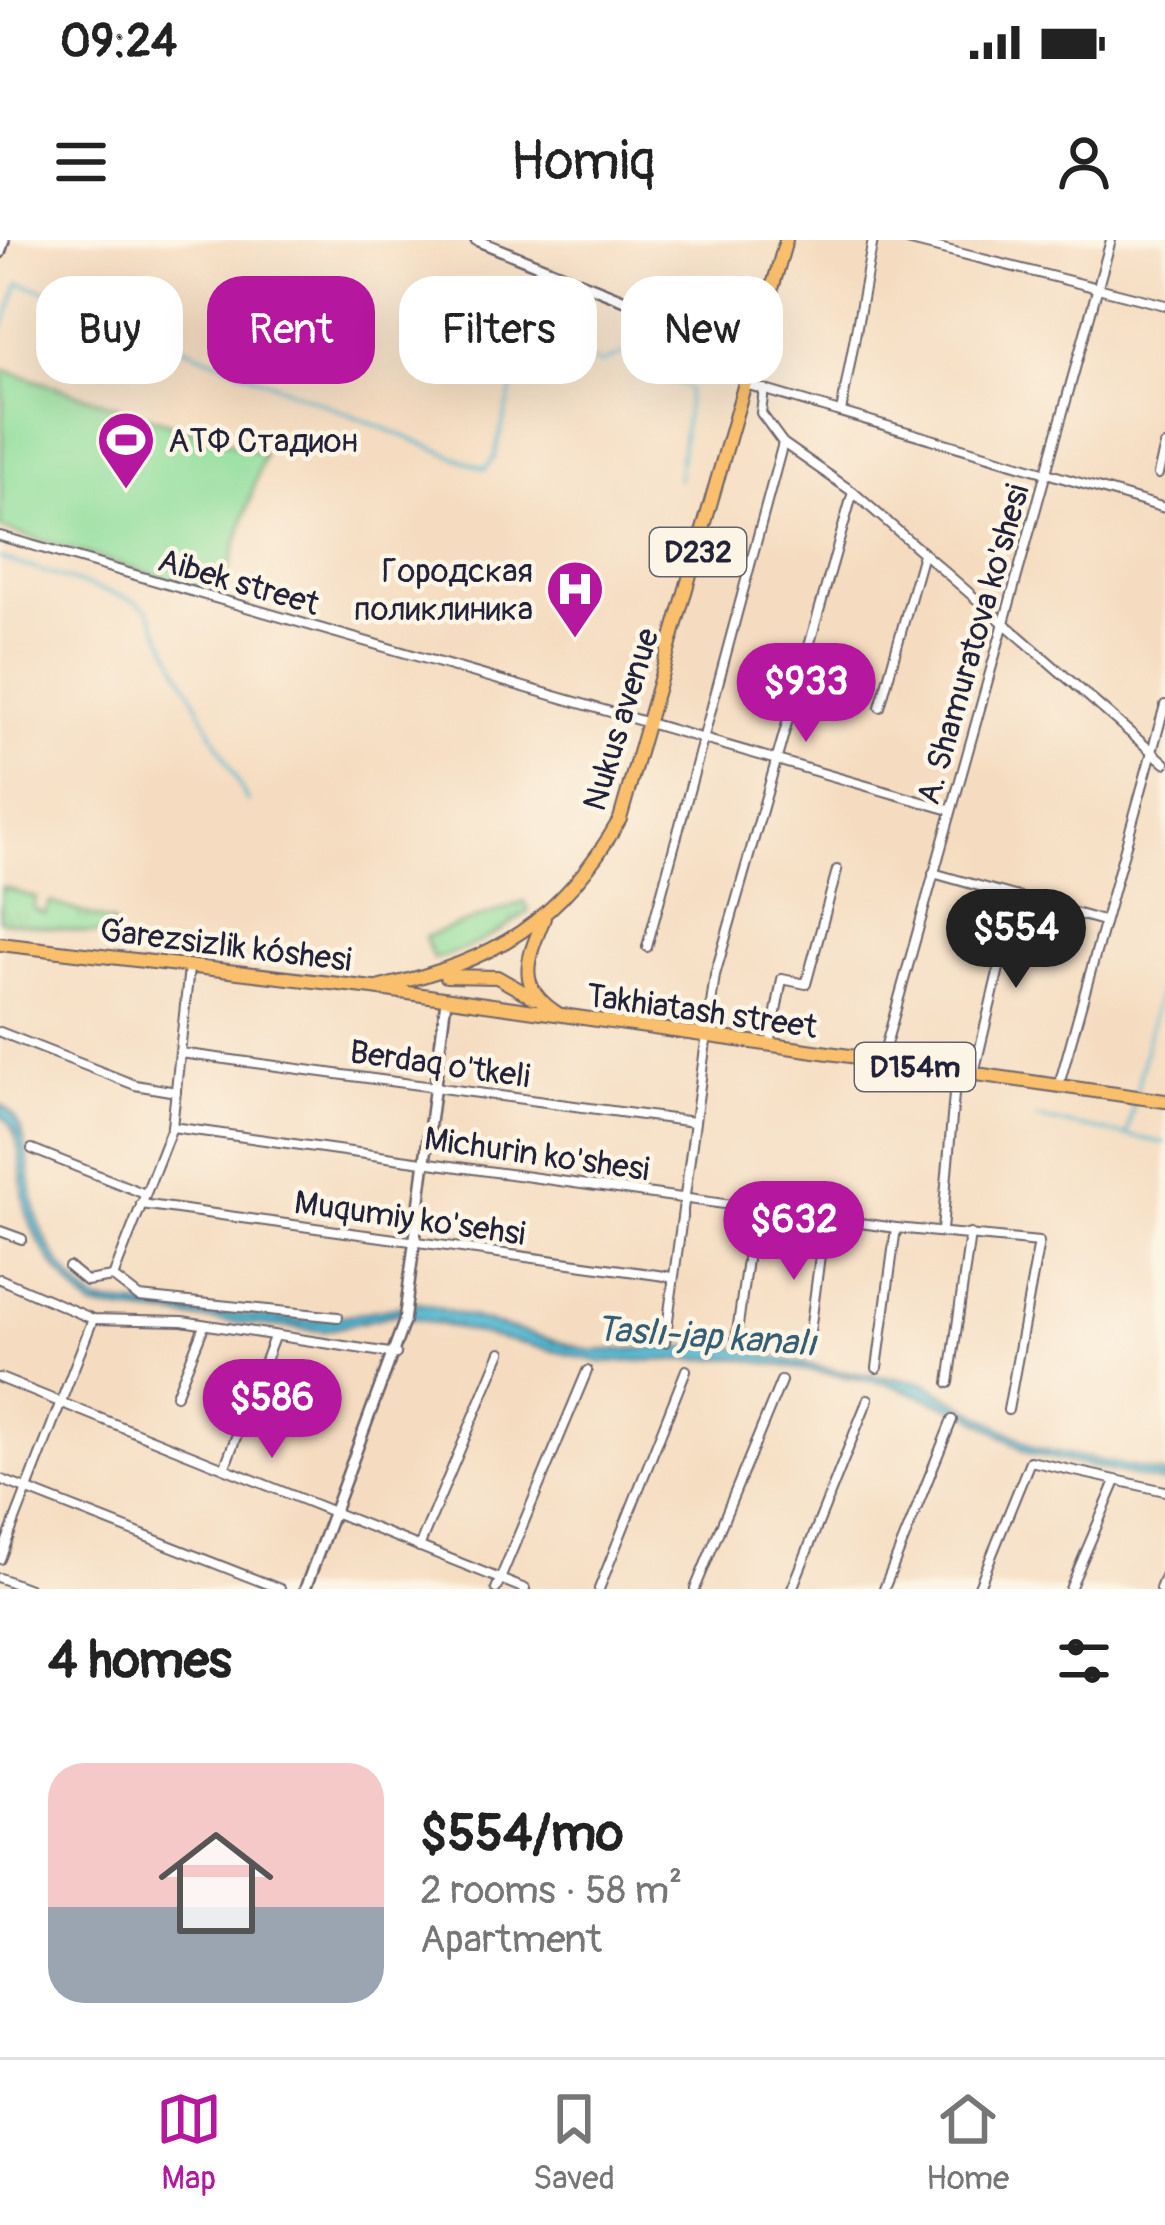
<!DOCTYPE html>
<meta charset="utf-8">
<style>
body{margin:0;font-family:Pangolin,sans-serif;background:#f6f6f6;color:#222;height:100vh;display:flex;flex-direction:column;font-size:45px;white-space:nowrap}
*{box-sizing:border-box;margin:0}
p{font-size:39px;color:#767676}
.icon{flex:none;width:66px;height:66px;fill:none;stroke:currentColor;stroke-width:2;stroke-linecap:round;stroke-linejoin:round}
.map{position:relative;height:1349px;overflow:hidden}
.details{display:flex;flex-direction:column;background:#fff;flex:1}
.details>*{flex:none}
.hud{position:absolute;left:36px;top:36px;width:1095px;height:108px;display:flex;gap:24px}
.price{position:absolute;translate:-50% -102px;padding:0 27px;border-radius:42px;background:#b5179e;color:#fff;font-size:39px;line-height:78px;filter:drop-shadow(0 3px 6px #0008)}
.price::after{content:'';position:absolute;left:50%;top:72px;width:36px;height:27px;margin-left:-18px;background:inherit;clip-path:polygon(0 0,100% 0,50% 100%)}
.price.active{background:#222;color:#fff}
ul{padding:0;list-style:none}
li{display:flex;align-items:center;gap:36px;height:300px;padding:0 48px}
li+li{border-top:3px solid #e0e0e0}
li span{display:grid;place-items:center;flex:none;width:336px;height:240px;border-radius:36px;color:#555}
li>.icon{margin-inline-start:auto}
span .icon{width:144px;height:144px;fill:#fffc;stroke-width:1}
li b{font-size:51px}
h2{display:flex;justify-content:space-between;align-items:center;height:144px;padding:0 48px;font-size:51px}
.chip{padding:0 42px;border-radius:36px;background:#fff;box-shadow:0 12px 48px #0002;font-size:42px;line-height:108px}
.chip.active{background:#b5179e;color:#fff}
.status{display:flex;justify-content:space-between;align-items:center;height:84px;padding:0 60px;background:#fff;direction:ltr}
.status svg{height:33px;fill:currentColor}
header{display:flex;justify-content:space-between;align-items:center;height:156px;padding:0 48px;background:#fff;font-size:54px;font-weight:600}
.tab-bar{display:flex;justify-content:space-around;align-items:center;height:168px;border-top:3px solid #e0e0e0;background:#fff;font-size:33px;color:#767676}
.tab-bar a{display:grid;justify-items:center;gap:6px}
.tab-bar .active{color:#b5179e}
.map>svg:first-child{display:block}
</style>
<div class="status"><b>09:24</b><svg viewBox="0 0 49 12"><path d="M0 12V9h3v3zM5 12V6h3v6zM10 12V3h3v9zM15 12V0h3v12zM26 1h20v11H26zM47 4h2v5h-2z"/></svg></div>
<header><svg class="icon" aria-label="menu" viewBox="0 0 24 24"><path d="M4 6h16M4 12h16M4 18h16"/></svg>Homiq<svg class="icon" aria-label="person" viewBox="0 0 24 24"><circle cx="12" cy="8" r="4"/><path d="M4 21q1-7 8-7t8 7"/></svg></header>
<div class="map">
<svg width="1165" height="1349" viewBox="0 0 1165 1349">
<defs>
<pattern id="grass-tufts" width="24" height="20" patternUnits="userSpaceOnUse" patternTransform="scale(3)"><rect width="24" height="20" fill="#91de9c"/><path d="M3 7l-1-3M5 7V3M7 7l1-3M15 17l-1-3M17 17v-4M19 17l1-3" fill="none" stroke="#7dbe87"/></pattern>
<pattern id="water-ripples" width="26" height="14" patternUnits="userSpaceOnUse" patternTransform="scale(3)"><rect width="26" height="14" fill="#50b6cf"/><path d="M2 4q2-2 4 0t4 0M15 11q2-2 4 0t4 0" fill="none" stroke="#4294a9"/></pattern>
</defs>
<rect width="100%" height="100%" fill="#fcf5e5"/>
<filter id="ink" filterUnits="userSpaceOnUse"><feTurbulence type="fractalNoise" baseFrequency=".00833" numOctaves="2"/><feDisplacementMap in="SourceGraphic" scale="24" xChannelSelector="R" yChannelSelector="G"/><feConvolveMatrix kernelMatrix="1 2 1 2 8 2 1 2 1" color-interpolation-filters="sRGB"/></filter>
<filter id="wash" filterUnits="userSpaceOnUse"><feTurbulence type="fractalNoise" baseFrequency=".004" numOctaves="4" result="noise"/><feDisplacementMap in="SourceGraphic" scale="48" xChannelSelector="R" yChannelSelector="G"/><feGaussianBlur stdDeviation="2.7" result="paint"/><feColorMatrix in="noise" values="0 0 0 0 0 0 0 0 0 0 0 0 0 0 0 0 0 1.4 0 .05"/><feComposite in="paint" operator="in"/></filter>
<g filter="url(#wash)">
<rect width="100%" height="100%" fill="#f5dcc0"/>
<!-- grass -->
<g fill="url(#grass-tufts)" stroke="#5a806c" stroke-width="3">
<polygon points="2,647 36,658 33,669 45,674 50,662 114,683 112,696 0,681"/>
<path d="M 524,662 L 529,671 C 498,694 470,710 433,719 L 425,697 Z"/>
</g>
<!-- garden -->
<polygon fill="#91de9c" stroke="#5a806c" stroke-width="3" points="4,130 264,214 226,337 217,334 212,352 0,288"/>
<!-- water -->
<path fill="url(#water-ripples)" stroke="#396c85" stroke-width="3" d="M 0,864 C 34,883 26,943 37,977 C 47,1009 70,1042 96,1062 L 315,1081 L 419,1063 L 591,1111 L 723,1105 L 837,1131 L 923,1142 L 1036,1208 L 1165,1234 L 1165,1243 L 1029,1213 L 970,1175 L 889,1144 L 737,1118 L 601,1122 L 396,1074 L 324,1091 L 92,1068 C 64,1042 39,1010 27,973 C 18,945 27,892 0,875 Z"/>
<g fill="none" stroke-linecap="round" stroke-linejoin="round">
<!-- stream -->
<g stroke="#50b6cf" stroke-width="3">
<polyline points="0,97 19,43 91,64 116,80 485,229 494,218 523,108 548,107 601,123 630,111 651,131 689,148 678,240"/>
<polyline points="0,318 133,360 148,369 248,562"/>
<polyline points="1136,853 1165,722"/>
<polyline points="1036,878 1165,903"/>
<polyline points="1127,895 1134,862"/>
</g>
</g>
</g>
<g filter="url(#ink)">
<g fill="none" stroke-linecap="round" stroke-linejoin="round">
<defs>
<g id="minor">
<polyline points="907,0 1165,65"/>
<polyline points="745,144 1165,268"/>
<polyline points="764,149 761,173 783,203 853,252 1165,523"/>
<polyline points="841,172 873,0"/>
<polyline points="1158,234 1165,206"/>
<polyline points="0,296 950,570"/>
<polyline points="880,467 923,314"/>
<polyline points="933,633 1103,681"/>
<polyline points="647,707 783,203"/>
<polyline points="0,792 135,845 176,852"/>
<polyline points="770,805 782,739 806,744 837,630"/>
<polyline points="180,813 694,882"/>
<polyline points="882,819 1111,0"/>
<polyline points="974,833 1016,657"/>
<polyline points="1059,845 1165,465"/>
<polyline points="172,887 896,988 1039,1002 1008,1170"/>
<polyline points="32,909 145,954"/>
<polyline points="141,964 672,1037"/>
<polyline points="942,990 956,832"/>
<polyline points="0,991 22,999"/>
<polyline points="69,1027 86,1041 113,1037"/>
<polyline points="113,1037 172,887 189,728"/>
<polyline points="113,1037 139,1057 338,1077"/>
<polyline points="0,1039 93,1079 182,1081 396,1114"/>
<polyline points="736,1100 754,968"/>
<polyline points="665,1102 715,735 853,252"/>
<polyline points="807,1115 825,977"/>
<polyline points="877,1128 896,988"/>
<polyline points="0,1138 525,1349"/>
<polyline points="949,1143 970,994"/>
<polyline points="176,1155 204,1086"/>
<polyline points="225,1226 274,1097"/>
<polyline points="0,1239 280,1349"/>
<polyline points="419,1307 501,1112"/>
<polyline points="0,1319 93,1079"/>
<polyline points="0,1338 29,1349"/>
<polyline points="496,1349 587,1131"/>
<polyline points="599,1349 686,1130"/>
<polyline points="695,1349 781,1141"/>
<polyline points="792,1349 868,1159"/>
<polyline points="884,1349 952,1180"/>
<polyline points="978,1349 1030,1221 1165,1251"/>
<polyline points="1070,1349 1116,1241"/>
<polyline points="1160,1349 1165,1336"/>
</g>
<g id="tertiary">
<polyline points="476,0 709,94 751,123"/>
<polyline points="0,13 4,0"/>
<polyline points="715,94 750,90 760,81"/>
<polyline points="305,1349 404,1082 446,760"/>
</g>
<g id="primary">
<path d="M 544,678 C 528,718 514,746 557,773"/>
<polyline points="0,704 373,748 1165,861"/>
<polyline points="446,736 497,737 534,758"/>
<path d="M 380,747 C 494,722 562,681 620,579 L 786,0"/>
</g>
</defs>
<!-- minor casing -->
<use href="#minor" stroke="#6c636a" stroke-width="12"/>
<!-- tertiary casing -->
<use href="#tertiary" stroke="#6c636a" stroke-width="14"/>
<!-- primary casing -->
<use href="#primary" stroke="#6c636a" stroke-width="16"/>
<!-- minor -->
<use href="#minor" stroke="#fff" stroke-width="8"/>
<!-- tertiary -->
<use href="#tertiary" stroke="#fff" stroke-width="9"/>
<!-- primary -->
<use href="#primary" stroke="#f9bf6c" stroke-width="12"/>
</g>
</g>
<!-- icons -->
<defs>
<symbol id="stadium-pin" viewBox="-11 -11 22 30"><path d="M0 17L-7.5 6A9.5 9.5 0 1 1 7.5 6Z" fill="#b5179e" stroke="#fcf5e5"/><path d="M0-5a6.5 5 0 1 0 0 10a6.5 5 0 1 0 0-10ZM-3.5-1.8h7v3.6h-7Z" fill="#fff"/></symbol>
<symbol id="hospital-pin" viewBox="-11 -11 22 30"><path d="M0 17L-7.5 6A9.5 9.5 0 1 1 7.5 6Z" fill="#b5179e" stroke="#fcf5e5"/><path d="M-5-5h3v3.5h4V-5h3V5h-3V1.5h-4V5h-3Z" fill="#fff"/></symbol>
</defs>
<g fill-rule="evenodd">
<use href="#stadium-pin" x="93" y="167" width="66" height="90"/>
<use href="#hospital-pin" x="542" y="316" width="66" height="90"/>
</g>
<g text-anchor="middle" stroke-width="9" stroke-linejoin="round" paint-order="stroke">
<!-- shield labels -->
<g fill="#fcf5e5" stroke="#63616e" stroke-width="3">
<rect x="650" y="288" width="96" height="48" rx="9"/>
<rect x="855" y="803" width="120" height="48" rx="9"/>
</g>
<g font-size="30" font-weight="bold" fill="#22223b">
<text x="698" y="322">D232</text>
<text x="915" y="837">D154m</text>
</g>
<!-- poi labels -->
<g font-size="33" fill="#22223b" stroke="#fcf5e5" text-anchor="start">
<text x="168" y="212">АТФ Стадион</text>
<text x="533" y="342" text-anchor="end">Городская<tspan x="533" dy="38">поликлиника</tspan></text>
</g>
<!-- street labels -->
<g font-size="33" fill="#22223b" stroke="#fcf5e5">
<text transform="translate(239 341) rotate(16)" y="12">Aibek street</text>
<text transform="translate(972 404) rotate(-74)" y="12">A. Shamuratova ko'shesi</text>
<text transform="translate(620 479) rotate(-73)" y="12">Nukus avenue</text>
<text transform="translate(226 704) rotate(7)" y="12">Ǵarezsizlik kóshesi</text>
<text transform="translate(702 770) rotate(8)" y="12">Takhiatash street</text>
<text transform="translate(440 823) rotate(8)" y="12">Berdaq o'tkeli</text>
<text transform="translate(537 913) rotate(8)" y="12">Michurin ko'shesi</text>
<text transform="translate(410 977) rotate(8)" y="12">Muqumiy ko'sehsi</text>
</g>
<!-- water labels -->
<g font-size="36" font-style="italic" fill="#345d76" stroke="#fcf5e5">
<text transform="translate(706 1095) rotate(4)" y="13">Taslı-jap kanalı</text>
</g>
</g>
</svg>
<b class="price" style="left:806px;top:505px">$933</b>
<b class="price active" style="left:1016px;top:751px">$554</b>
<b class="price" style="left:794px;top:1043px">$632</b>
<b class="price" style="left:272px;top:1221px">$586</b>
<div class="hud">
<a class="chip">Buy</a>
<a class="chip active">Rent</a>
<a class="chip">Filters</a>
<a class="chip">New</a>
</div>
</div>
<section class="details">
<h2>4 homes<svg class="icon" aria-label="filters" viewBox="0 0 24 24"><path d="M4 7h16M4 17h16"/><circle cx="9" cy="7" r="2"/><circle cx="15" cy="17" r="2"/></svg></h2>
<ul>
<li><span style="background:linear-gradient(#f6c9c9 60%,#9aa5b1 0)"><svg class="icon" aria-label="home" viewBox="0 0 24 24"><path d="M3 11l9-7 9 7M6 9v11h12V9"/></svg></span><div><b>$554/mo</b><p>2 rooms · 58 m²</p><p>Apartment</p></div></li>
</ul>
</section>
<nav class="tab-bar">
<a class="active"><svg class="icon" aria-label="map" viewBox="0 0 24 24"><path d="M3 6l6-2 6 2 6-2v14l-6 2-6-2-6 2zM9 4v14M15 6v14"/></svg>Map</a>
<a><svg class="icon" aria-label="saved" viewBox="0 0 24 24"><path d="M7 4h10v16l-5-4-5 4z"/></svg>Saved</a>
<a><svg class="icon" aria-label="home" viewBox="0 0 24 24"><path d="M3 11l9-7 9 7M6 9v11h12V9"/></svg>Home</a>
</nav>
